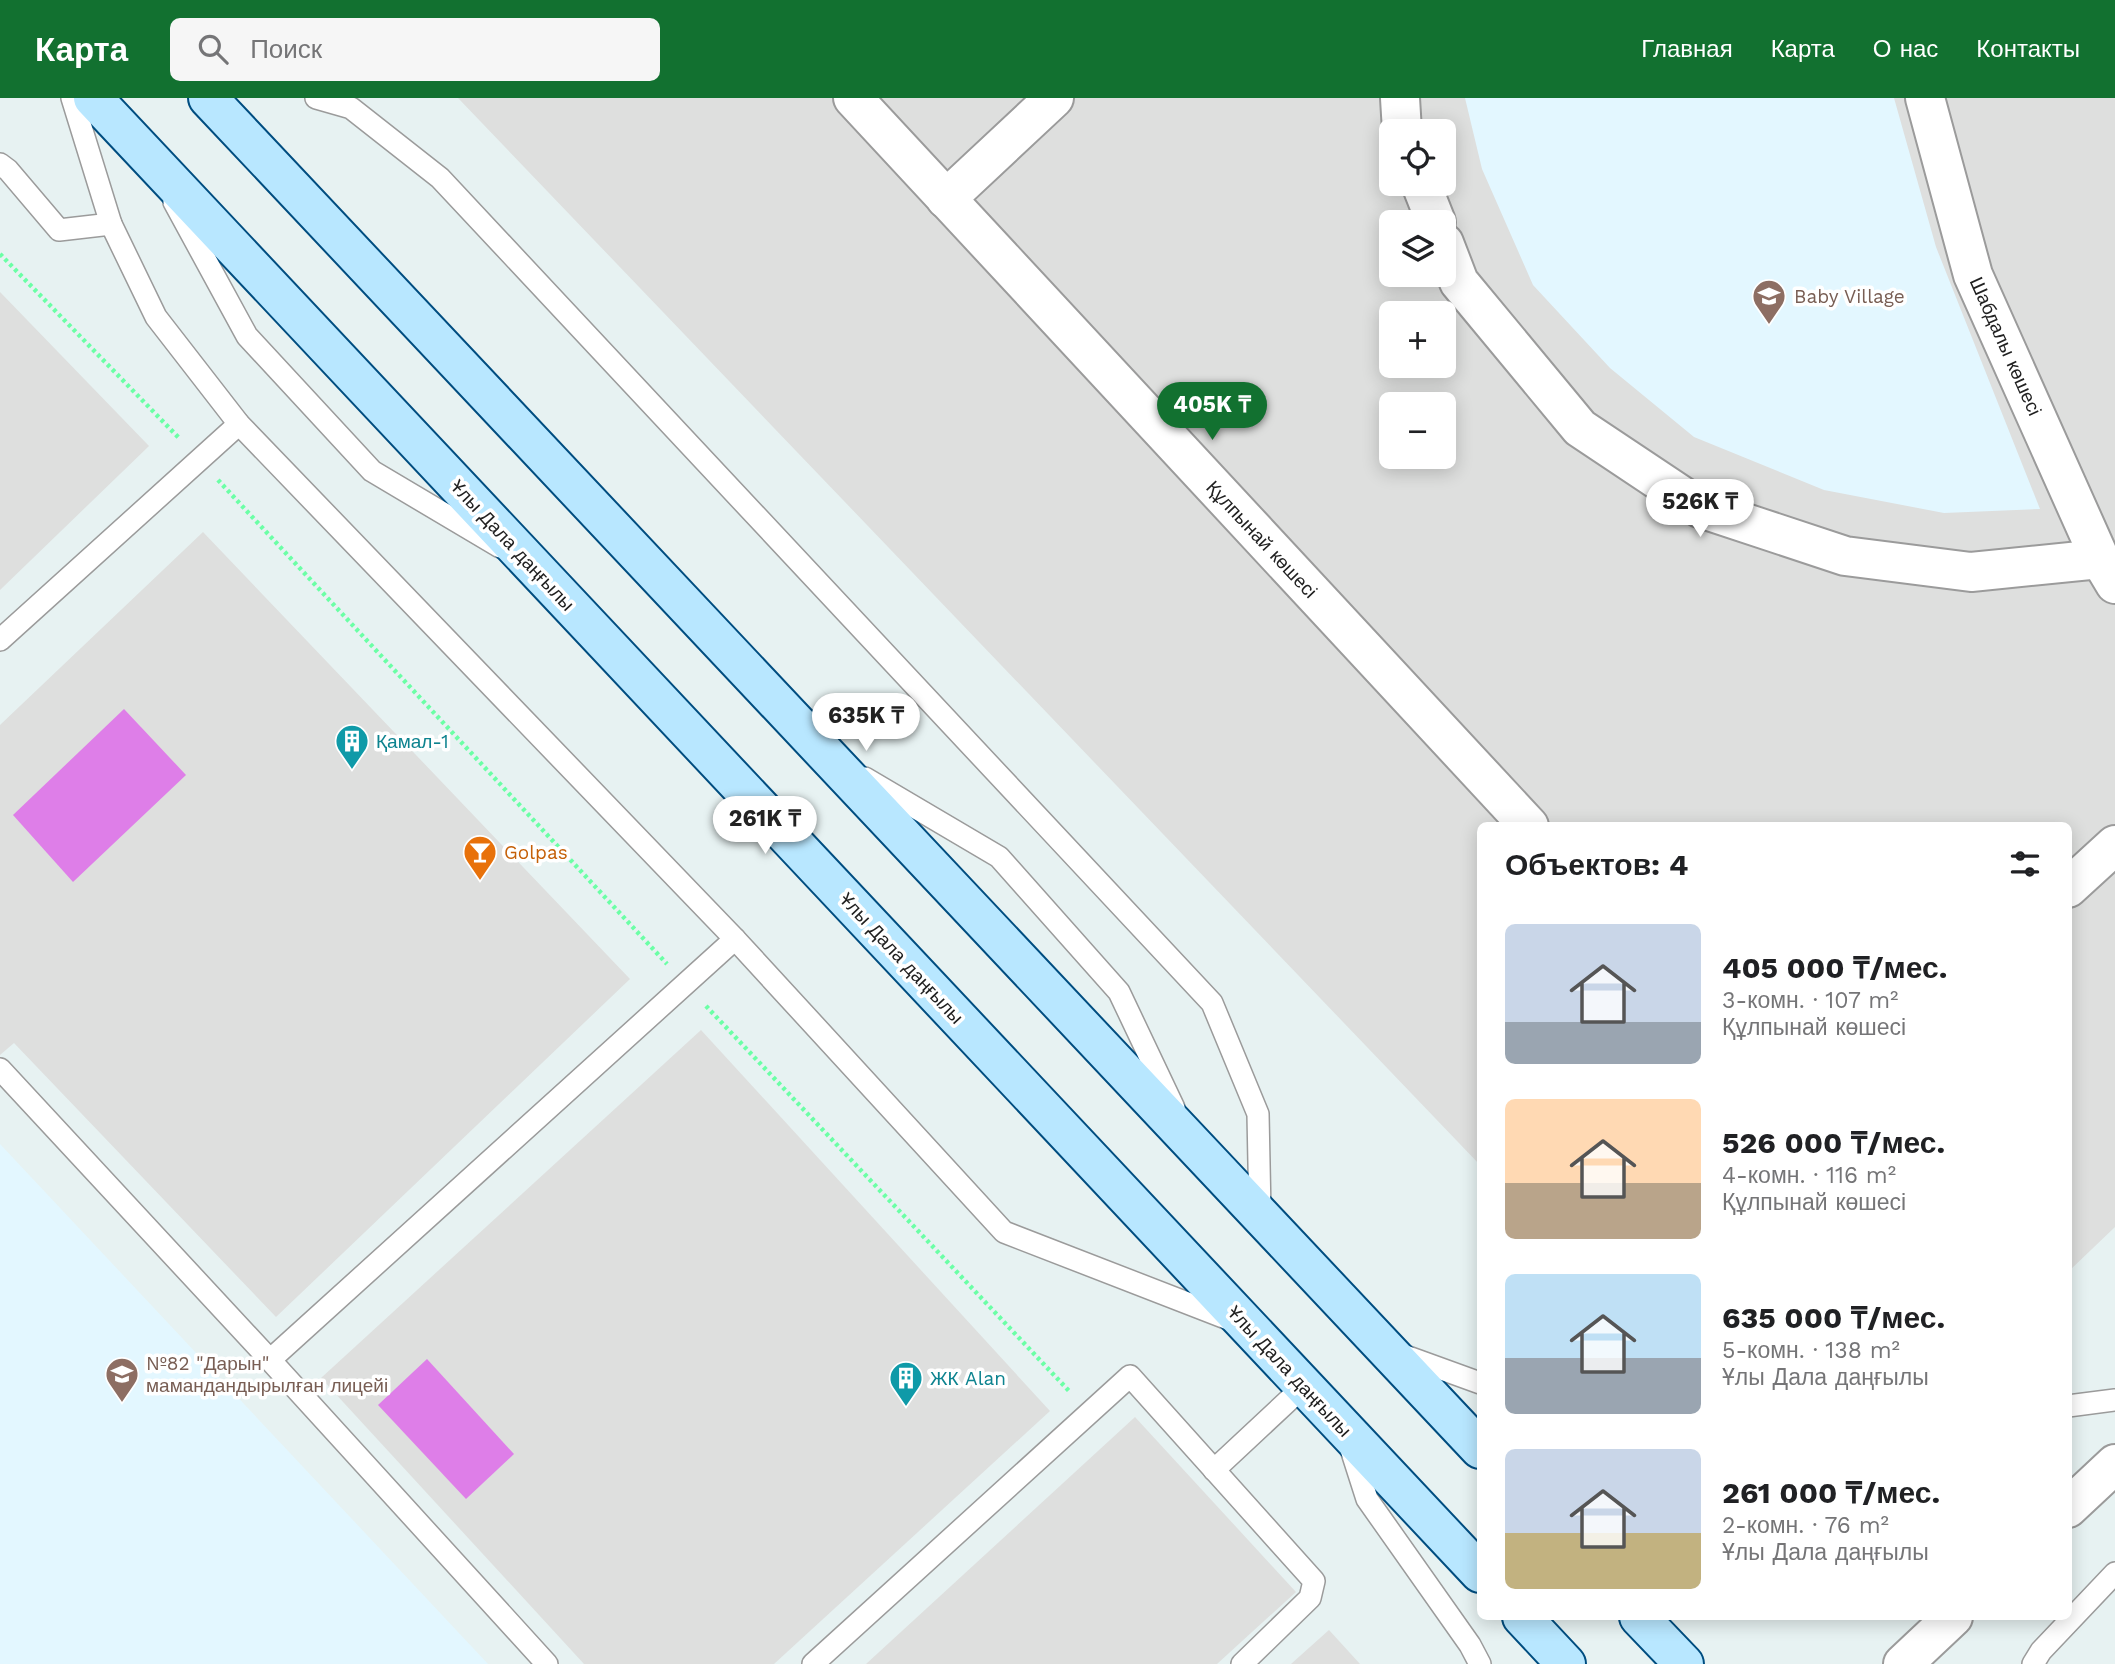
<!DOCTYPE html>
<html lang="ru">
<meta charset="utf-8">
<style>
body{margin:0;font-family:"Work Sans",sans-serif;background:#f6f6f6;color:#202124;height:100vh;display:flex;flex-direction:column;font-size:26px;white-space:nowrap}
*{box-sizing:border-box;margin:0}
p{font-size:23px;color:#757577}
.icon{flex:none;width:38px;height:38px;fill:none;stroke:currentColor;stroke-width:2;stroke-linecap:round;stroke-linejoin:round}
.map{position:relative;flex:1;overflow:hidden}
.panel{position:absolute;left:1477px;top:724px;width:595px;height:798px;display:flex;flex-direction:column;background:#fff;border-radius:10px;box-shadow:0 4px 18px #0003}
.panel>*{flex:none}
.controls{position:absolute;left:1379px;top:21px;display:grid;gap:14px}
.controls a{display:grid;place-items:center;width:77px;height:77px;border-radius:10px;background:#fff;box-shadow:0 4px 18px #0003;font-size:35px}
.price{position:absolute;translate:-50% -60px;padding:0 16px;border-radius:24px;background:#fff;color:#222;font-size:23px;line-height:46px;filter:drop-shadow(0 2px 4px #0008)}
.price::after{content:'';position:absolute;left:50%;top:42px;width:21px;height:16px;margin-left:-10px;background:inherit;clip-path:polygon(0 0,100% 0,50% 100%)}
.price.current{background:#127130;color:#fff}
ul{padding:0;list-style:none}
li{display:flex;align-items:center;gap:21px;height:175px;padding:0 28px}
li span{display:grid;place-items:center;flex:none;width:196px;height:140px;border-radius:10px;color:#555}
li>.icon{margin-inline-start:auto}
span .icon{width:84px;height:84px;fill:#fffc;stroke-width:1}
li b{font-size:30px}
h2{display:flex;justify-content:space-between;align-items:center;height:84px;padding:0 28px;font-size:30px}
header{display:flex;align-items:center;gap:42px;box-sizing:border-box;height:98px;padding:0 35px;background:#127130;color:#fff}
header strong{font-size:33px}
nav{display:flex;gap:38px;margin-inline-start:auto;font-size:24px}
.search{width:490px;height:63px;background:#f6f6f6;display:flex;align-items:center;gap:18px;box-sizing:border-box;padding:0 24px;border-radius:10px;color:#757577;font-size:26px}
.map>svg:first-child{display:block}
</style>
<header>
<strong>Карта</strong>
<div class="search"><svg class="icon" aria-label="search" viewBox="0 0 24 24"><circle cx="10" cy="10" r="6"/><path d="M15 15l6 6"/></svg>Поиск</div>
<nav><a>Главная</a><a>Карта</a><a>О нас</a><a>Контакты</a></nav>
</header>
<div class="map">
<svg width="2115" height="1566" viewBox="0 0 2115 1566">
<rect width="100%" height="100%" fill="#e7f2f2"/>
<!-- residential -->
<g fill="#dedfde" fill-rule="evenodd">
<path d="M 458,0 L 2115,0 L 2115,1129 L 2069,1173 L 2068,728 L 1480,728 L 1480,1067 ZM 1391,33 L 1444,33 L 1444,86 L 1391,86 ZM 1391,124 L 1444,124 L 1444,177 L 1391,177 ZM 1391,215 L 1444,215 L 1444,268 L 1391,268 ZM 1391,306 L 1444,306 L 1444,359 L 1391,359 Z"/>
<polygon points="0,194 149,348 0,492"/>
<polygon points="203,434 630,881 276,1219 14,945 0,957 0,627"/>
<polygon points="701,932 1050,1313 774,1566 584,1566 321,1280"/>
<polygon points="1135,1319 1296,1494 1217,1566 866,1566"/>
<polygon points="1329,1532 1360,1566 1291,1566"/>
</g>
<!-- education -->
<g fill="#e3f7ff">
<polygon points="1465,0 1894,0 1936,149 2040,411 1944,415 1824,392 1694,339 1610,270 1533,187 1482,71"/>
<polygon points="0,1046 488,1566 0,1566"/>
</g>
<!-- pitch -->
<g fill="#de7ee8">
<polygon points="124,611 186,677 73,784 13,717"/>
<polygon points="427,1261 514,1356 466,1401 378,1307"/>
</g>
<g fill="none" stroke-linecap="round" stroke-linejoin="round">
<defs>
<g id="service">
<polyline points="72,0 111,126 156,219 239,326 735,841 1004,1134 1231,1222"/>
<polyline points="316,0 351,10 440,80 1212,905 1258,1016 1260,1115"/>
<polyline points="0,66 8,72 59,132 111,126"/>
<polyline points="174,104 247,238 372,373 500,449"/>
<polyline points="0,542 239,326"/>
<polyline points="865,680 999,759 1119,894 1174,1010"/>
<polyline points="0,971 270,1262 547,1566"/>
<polyline points="1400,1256 1480,1285"/>
<polyline points="270,1262 735,841"/>
<polyline points="2068,1308 2115,1302"/>
<polyline points="1350,1348 1367,1401 1470,1547 1480,1566"/>
<polyline points="1214,1372 1304,1288"/>
<polyline points="813,1566 1130,1278 1314,1483 1310,1500 1242,1566"/>
<polyline points="2033,1566 2041,1553 2115,1475"/>
</g>
<g id="minor">
<polyline points="853,0 1529,728"/>
<polyline points="1400,0 1402,33"/>
<polyline points="1925,0 1973,177 2100,461 2115,486"/>
<polyline points="1421,86 1436,124"/>
<polyline points="946,101 1054,0"/>
<polyline points="1444,145 1459,184 1580,330 1700,410 1845,458 1971,474 2100,461"/>
<polyline points="2068,790 2115,747"/>
<polyline points="2068,1410 2115,1366"/>
<polyline points="1903,1566 1953,1519"/>
</g>
<g id="secondary">
<polyline points="93,0 1480,1475"/>
<polyline points="208,0 1480,1351"/>
<polyline points="1522,1519 1566,1566"/>
<polyline points="1639,1519 1684,1566"/>
</g>
</defs>
<!-- service casing -->
<use href="#service" stroke="#9b9b9b" stroke-width="24"/>
<!-- minor casing -->
<use href="#minor" stroke="#9b9b9b" stroke-width="42"/>
<!-- secondary casing -->
<use href="#secondary" stroke="#004d80" stroke-width="42"/>
<!-- path -->
<g stroke="#6bffa6" stroke-width="4.5" stroke-dasharray="3.5 3.5" stroke-linecap="butt">
<polyline points="0,156 179,340"/>
<polyline points="218,382 667,866"/>
<polyline points="706,908 1070,1294"/>
</g>
<!-- service -->
<use href="#service" stroke="#fff" stroke-width="21"/>
<!-- minor -->
<use href="#minor" stroke="#fff" stroke-width="38"/>
<!-- secondary -->
<use href="#secondary" stroke="#b8e7ff" stroke-width="38"/>
</g>
<!-- icons -->
<defs>
<symbol id="school-pin" viewBox="-11 -11 22 30"><path d="M0 17L-7.5 6A9.5 9.5 0 1 1 7.5 6Z" fill="#8d6e63" stroke="#fff"/><path d="M0-5L7-2L0 1L-7-2ZM-4 1L0 2.5L4 1V4Q0 6-4 4Z" fill="#fff"/></symbol>
<symbol id="building-pin" viewBox="-11 -11 22 30"><path d="M0 17L-7.5 6A9.5 9.5 0 1 1 7.5 6Z" fill="#0f9aa8" stroke="#fff"/><path d="M-4-6H4V6H1V3H-1V6H-4ZM-2.5-4.3h1.7v1.8h-1.7ZM.8-4.3h1.7v1.8H.8ZM-2.5-1h1.7V.8h-1.7ZM.8-1h1.7V.8H.8Z" fill="#fff"/></symbol>
<symbol id="bar-pin" viewBox="-11 -11 22 30"><path d="M0 17L-7.5 6A9.5 9.5 0 1 1 7.5 6Z" fill="#e8710a" stroke="#fff"/><path d="M-6-5H6L.8 .8V4.5H3.5V6h-7V4.5H-.8V.8Z" fill="#fff"/></symbol>
</defs>
<g fill-rule="evenodd">
<use href="#school-pin" x="1750" y="179" width="38" height="52"/>
<use href="#building-pin" x="333" y="624" width="38" height="52"/>
<use href="#bar-pin" x="461" y="735" width="38" height="52"/>
<use href="#school-pin" x="103" y="1257" width="38" height="52"/>
<use href="#building-pin" x="887" y="1261" width="38" height="52"/>
</g>
<g text-anchor="middle" stroke-width="7" stroke-linejoin="round" paint-order="stroke">
<!-- education labels -->
<g font-size="19" fill="#785e54" stroke="#fff" text-anchor="start">
<text x="1794" y="205">Baby Village</text>
<text x="146" y="1272">№82 "Дарын"<tspan x="146" dy="22">мамандандырылған лицейі</tspan></text>
</g>
<!-- street labels -->
<g font-size="19" fill="#212121" stroke="#fff">
<text transform="translate(2006 248) rotate(66)" y="7">Шабдалы көшесі</text>
<text transform="translate(1262 441) rotate(47)" y="7">Құлпынай көшесі</text>
<text transform="translate(513 447) rotate(47)" y="7">Ұлы Дала даңғылы</text>
<text transform="translate(902 860) rotate(47)" y="7">Ұлы Дала даңғылы</text>
<text transform="translate(1290 1273) rotate(47)" y="7">Ұлы Дала даңғылы</text>
</g>
<!-- culture labels -->
<g font-size="19" fill="#0d838f" stroke="#fff" text-anchor="start">
<text x="376" y="650">Қамал-1</text>
<text x="930" y="1287">ЖК Alan</text>
</g>
<!-- food labels -->
<g font-size="19" fill="#c56008" stroke="#fff" text-anchor="start">
<text x="504" y="761">Golpas</text>
</g>
</g>
</svg>
<div class="controls">
<a><svg class="icon" aria-label="locate" viewBox="0 0 24 24"><circle cx="12" cy="12" r="6"/><path d="M12 2v4M12 18v4M2 12h4M18 12h4"/></svg></a>
<a><svg class="icon" aria-label="layers" viewBox="0 0 24 24"><path d="M12 4l9 5-9 5-9-5zM3 14l9 5 9-5"/></svg></a>
<a>+</a>
<a>−</a>
</div>
<b class="price current" style="left:1212px;top:344px">405K ₸</b>
<b class="price" style="left:1700px;top:441px">526K ₸</b>
<b class="price" style="left:866px;top:655px">635K ₸</b>
<b class="price" style="left:765px;top:758px">261K ₸</b>
<section class="panel">
<h2>Объектов: 4<svg class="icon" aria-label="filters" viewBox="0 0 24 24"><path d="M4 7h16M4 17h16"/><circle cx="9" cy="7" r="2"/><circle cx="15" cy="17" r="2"/></svg></h2>
<ul>
<li><span style="background:linear-gradient(#c9d6e8 70%,#9aa5b1 0)"><svg class="icon" aria-label="home" viewBox="0 0 24 24"><path d="M3 11l9-7 9 7M6 9v11h12V9"/></svg></span><div><b>405 000 ₸/мес.</b><p>3-комн. · 107 m²</p><p>Құлпынай көшесі</p></div></li>
<li><span style="background:linear-gradient(#ffd9b3 60%,#b9a48a 0)"><svg class="icon" aria-label="home" viewBox="0 0 24 24"><path d="M3 11l9-7 9 7M6 9v11h12V9"/></svg></span><div><b>526 000 ₸/мес.</b><p>4-комн. · 116 m²</p><p>Құлпынай көшесі</p></div></li>
<li><span style="background:linear-gradient(#bfe0f5 60%,#9aa5b1 0)"><svg class="icon" aria-label="home" viewBox="0 0 24 24"><path d="M3 11l9-7 9 7M6 9v11h12V9"/></svg></span><div><b>635 000 ₸/мес.</b><p>5-комн. · 138 m²</p><p>Ұлы Дала даңғылы</p></div></li>
<li><span style="background:linear-gradient(#c9d6e8 60%,#c2b280 0)"><svg class="icon" aria-label="home" viewBox="0 0 24 24"><path d="M3 11l9-7 9 7M6 9v11h12V9"/></svg></span><div><b>261 000 ₸/мес.</b><p>2-комн. · 76 m²</p><p>Ұлы Дала даңғылы</p></div></li>
</ul>
</section>
</div>
